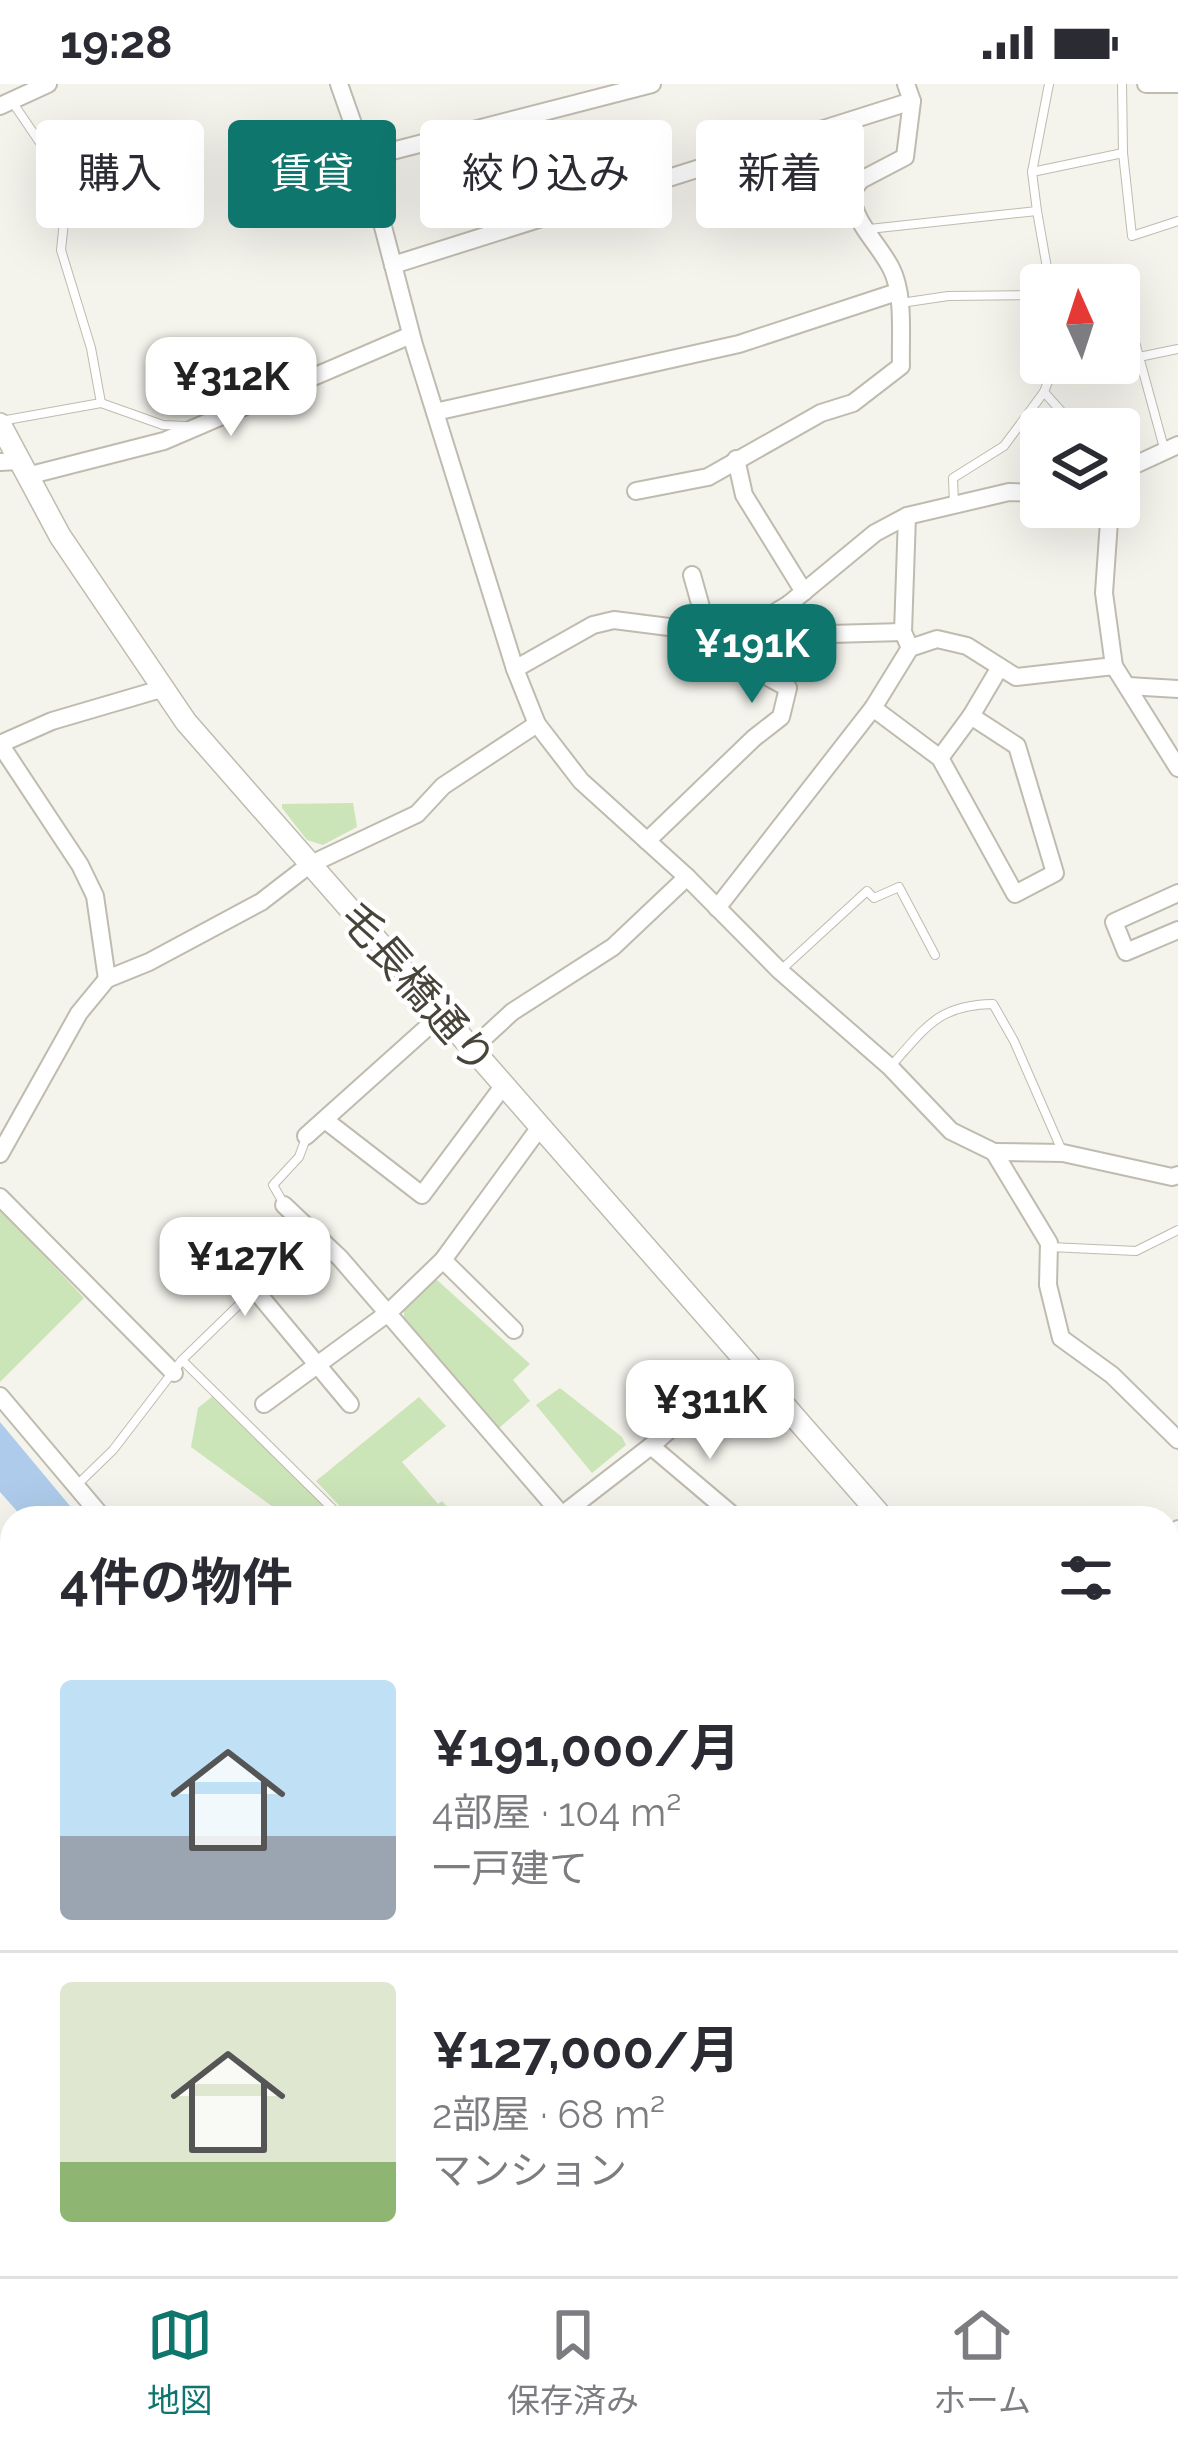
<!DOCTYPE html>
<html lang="ja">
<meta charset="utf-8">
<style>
body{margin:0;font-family:Raleway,"Noto Sans JP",sans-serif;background:#f7f7f7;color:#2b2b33;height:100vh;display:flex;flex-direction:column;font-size:45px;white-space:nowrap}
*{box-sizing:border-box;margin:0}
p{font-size:39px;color:#7c7c81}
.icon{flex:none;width:66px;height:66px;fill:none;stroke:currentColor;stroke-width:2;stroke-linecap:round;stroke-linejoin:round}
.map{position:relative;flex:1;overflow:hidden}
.sheet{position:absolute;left:0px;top:1422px;width:1179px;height:771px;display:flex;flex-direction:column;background:#fff;border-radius:36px 36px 0 0;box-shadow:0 12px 48px #0002}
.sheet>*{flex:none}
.top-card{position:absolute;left:36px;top:36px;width:1107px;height:108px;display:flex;gap:24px}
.needle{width:78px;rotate:357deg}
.controls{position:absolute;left:1020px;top:180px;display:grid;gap:24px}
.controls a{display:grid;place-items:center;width:120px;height:120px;border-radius:12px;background:#fff;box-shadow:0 12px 48px #0002;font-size:60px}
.price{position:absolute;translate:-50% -102px;padding:0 27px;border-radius:24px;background:#fff;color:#222;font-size:39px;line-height:78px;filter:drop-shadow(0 3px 6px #0008)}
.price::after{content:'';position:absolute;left:50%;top:72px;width:36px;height:27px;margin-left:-18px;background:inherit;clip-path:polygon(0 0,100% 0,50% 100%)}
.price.current{background:#0f766e;color:#fff}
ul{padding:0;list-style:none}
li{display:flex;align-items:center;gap:36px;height:300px;padding:0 60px}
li+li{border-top:3px solid #e1e1e2}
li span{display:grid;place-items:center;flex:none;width:336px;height:240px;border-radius:12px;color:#555}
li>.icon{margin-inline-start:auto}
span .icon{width:144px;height:144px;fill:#fffc;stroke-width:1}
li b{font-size:51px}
h2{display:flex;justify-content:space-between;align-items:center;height:144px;padding:0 60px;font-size:51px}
.pill{padding:0 42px;border-radius:12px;background:#fff;box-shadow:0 12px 48px #0002;font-size:42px;line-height:108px}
.pill.current{background:#0f766e;color:#fff}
.status{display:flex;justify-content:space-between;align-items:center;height:84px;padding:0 60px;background:#fff;direction:ltr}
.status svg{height:33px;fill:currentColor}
.tabs{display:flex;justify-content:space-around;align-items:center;height:168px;border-top:3px solid #e1e1e2;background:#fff;font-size:33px;color:#7c7c81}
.tabs a{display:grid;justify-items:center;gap:6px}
.tabs .current{color:#0f766e}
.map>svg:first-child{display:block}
</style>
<div class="status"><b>19:28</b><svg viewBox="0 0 49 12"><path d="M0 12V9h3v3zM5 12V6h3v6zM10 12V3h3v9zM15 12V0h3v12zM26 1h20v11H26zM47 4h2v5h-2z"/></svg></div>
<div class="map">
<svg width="1178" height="2192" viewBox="0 0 1178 2192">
<rect width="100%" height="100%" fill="#f4f3ec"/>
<!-- education -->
<polygon fill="#ece8d7" points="177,2181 346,2181 355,2192 164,2192"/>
<!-- green -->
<g fill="#cce5b8">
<polygon points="353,719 357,743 323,761 307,756 282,724 282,720"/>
<polygon points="0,1125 84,1214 0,1298"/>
<polygon points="431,1196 437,1196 530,1280 513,1296 530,1317 499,1344 404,1236 404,1227"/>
<polygon points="560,1304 622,1353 626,1361 592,1389 536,1321"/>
<polygon points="214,1311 336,1434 288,1434 191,1363 198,1324"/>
<polygon points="419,1313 446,1342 402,1378 438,1420 442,1417 457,1434 351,1434 316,1397"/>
</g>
<!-- water -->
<g fill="#aecbeb">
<polygon points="0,1338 80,1434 23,1434 0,1408"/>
<polygon points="679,2181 767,2181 784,2192 693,2192"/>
</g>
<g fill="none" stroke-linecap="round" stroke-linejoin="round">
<defs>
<g id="service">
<polyline points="1122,0 1123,69 1132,152 1178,137"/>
<polyline points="1032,88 1123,69"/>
<polyline points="1037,127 1050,201"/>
<polyline points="869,145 1037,127 1032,88 1049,0"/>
<polyline points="901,219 948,212 1041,211"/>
<polyline points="1119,249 1132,247 1164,364"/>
<polyline points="1139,273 1178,265"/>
<polyline points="1044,308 1077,345"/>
<polyline points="101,319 163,341 186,342"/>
<polyline points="1,337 101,319 91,264 61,166 68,100 13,19"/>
<polyline points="954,420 953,394 1004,362 1044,308 1055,279"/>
<polyline points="781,886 867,807 874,814 899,803 935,871"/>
<path d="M 891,982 C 926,943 938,921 993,920 L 1014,957 L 1063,1069"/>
<polyline points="284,1120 273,1101 299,1073 306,1054"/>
<polyline points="1050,1163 1136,1167 1178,1146"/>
<polyline points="182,1276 342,1434"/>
<polyline points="77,1401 113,1366 182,1276 252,1208"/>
</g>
<g id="minor">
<polyline points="339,0 365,74 414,261 515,585 537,640 581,697 687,793 780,887 890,983 951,1047 994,1068 1049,1159 1048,1201 1061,1254 1112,1291 1178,1356"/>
<polyline points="1146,0 1177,0"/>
<polyline points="0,22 48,0"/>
<polyline points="365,74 652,0"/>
<polyline points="393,181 912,17"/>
<polyline points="435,328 739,260 897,208"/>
<polyline points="736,375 744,411 804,508"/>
<polyline points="0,378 19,377"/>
<polyline points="27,392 164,357 411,251"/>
<polyline points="1119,392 1126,385 1178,361"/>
<path d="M 636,407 L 708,393 L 821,329 L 853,319 L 901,282 C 900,253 905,211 891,184 C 877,157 854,140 851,108 L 861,96 L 905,73 L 912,17 L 906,0"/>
<polyline points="1110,423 1104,509 1114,582 1178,684"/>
<polyline points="907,432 903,548 910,564"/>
<polyline points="789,520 830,550 903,548"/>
<polyline points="729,556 789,520 875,449 907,432 1009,408 1041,409"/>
<polyline points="515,585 593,541 614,536 708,548"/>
<polyline points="1128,602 1178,605"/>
<polyline points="873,624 940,674 1015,810 1055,789 1017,662 971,632 940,674"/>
<polyline points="971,632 1000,583"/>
<polyline points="0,660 80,781 95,812 107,895"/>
<polyline points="0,660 52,637 161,605"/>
<polyline points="647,757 754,654 781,633 788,604 733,574 729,556 708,548 692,491"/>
<polyline points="1178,809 1114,838 1126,868 1178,846"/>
<polyline points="717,824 873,624 910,564 937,555 967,562 1016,593 1114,582"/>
<polyline points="472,965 512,928 613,863 687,793"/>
<polyline points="325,1036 422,1111 504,1001"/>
<polyline points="306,1052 441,931"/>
<polyline points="994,1068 1063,1069 1172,1093 1178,1091"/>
<polyline points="0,1070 79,929 107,895 149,878 261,818 309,781 417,730 443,702 537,640"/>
<polyline points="0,1113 174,1289"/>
<polyline points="284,1121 340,1174 562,1431"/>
<polyline points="308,1147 255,1206 350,1320"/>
<polyline points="443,1176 514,1246"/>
<polyline points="0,1312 103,1434"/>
<polyline points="264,1320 388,1229 443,1176 540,1043"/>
<polyline points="651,1362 736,1434"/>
<polyline points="558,1434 651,1362 746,1279"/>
<polyline points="1167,1457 1178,1445"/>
<polyline points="1167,1643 1178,1652"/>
<polyline points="1167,1705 1178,1693"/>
<polyline points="0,1764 12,1778"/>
<polyline points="1167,1771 1178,1770"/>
<polyline points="0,1810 12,1800"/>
<polyline points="0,2120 12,2134"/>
<polyline points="1167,2175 1178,2171"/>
<polyline points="52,2181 61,2192"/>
<polyline points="357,2181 367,2192"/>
<polyline points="646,2181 657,2192"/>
<polyline points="800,2181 816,2192"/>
<polyline points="880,2181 901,2192"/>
<polyline points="1010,2181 1017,2192"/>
<polyline points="148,2192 160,2181"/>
<polyline points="399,2192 412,2181"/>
<polyline points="1119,2192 1150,2181"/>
</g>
<g id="tertiary">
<polyline points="0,340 60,452 186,638 883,1434"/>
<polyline points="1167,1817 1178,1855"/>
</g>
</defs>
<!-- service casing -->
<use href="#service" stroke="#bfbbaf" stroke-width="10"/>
<!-- minor casing -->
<use href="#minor" stroke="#bfbbaf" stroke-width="20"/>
<!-- tertiary casing -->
<use href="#tertiary" stroke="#bfbbaf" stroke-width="24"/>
<!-- service -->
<use href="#service" stroke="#fff" stroke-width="8"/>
<!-- minor -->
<use href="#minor" stroke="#fff" stroke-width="16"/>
<!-- tertiary -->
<use href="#tertiary" stroke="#fff" stroke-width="21"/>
</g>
<g text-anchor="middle" stroke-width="9" stroke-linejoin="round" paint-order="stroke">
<!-- street labels -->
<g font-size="42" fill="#48443a" stroke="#fff">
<text transform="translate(418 904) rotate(49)" y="15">毛長橋通り</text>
</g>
</g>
</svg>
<div class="controls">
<a><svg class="needle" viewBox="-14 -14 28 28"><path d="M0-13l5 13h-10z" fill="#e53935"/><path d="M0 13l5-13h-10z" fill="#7c7c81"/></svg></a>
<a><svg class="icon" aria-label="layers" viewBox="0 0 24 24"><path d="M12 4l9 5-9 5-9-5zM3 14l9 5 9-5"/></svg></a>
</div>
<b class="price" style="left:231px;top:355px">¥312K</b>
<b class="price current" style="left:752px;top:622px">¥191K</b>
<b class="price" style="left:245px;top:1235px">¥127K</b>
<b class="price" style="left:710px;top:1378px">¥311K</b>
<div class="top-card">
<a class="pill">購入</a>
<a class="pill current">賃貸</a>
<a class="pill">絞り込み</a>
<a class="pill">新着</a>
</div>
<section class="sheet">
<h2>4件の物件<svg class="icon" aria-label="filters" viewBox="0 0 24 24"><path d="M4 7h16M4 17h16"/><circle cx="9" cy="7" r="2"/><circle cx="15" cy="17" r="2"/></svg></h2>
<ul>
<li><span style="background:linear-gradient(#bfe0f5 65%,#9aa5b1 0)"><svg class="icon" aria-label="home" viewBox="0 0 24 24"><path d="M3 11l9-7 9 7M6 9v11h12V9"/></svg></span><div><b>¥191,000/月</b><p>4部屋 · 104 m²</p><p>一戸建て</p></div></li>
<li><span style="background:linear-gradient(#dfe7d0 75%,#8fb573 0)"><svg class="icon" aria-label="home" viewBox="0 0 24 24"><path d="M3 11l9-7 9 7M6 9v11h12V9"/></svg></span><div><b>¥127,000/月</b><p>2部屋 · 68 m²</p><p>マンション</p></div></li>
</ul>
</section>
</div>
<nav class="tabs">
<a class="current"><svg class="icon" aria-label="map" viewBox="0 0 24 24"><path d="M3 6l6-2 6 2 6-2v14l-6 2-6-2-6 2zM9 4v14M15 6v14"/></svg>地図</a>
<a><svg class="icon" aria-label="saved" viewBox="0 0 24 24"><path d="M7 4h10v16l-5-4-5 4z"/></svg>保存済み</a>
<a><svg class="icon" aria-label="home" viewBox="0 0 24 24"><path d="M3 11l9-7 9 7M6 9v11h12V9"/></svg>ホーム</a>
</nav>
